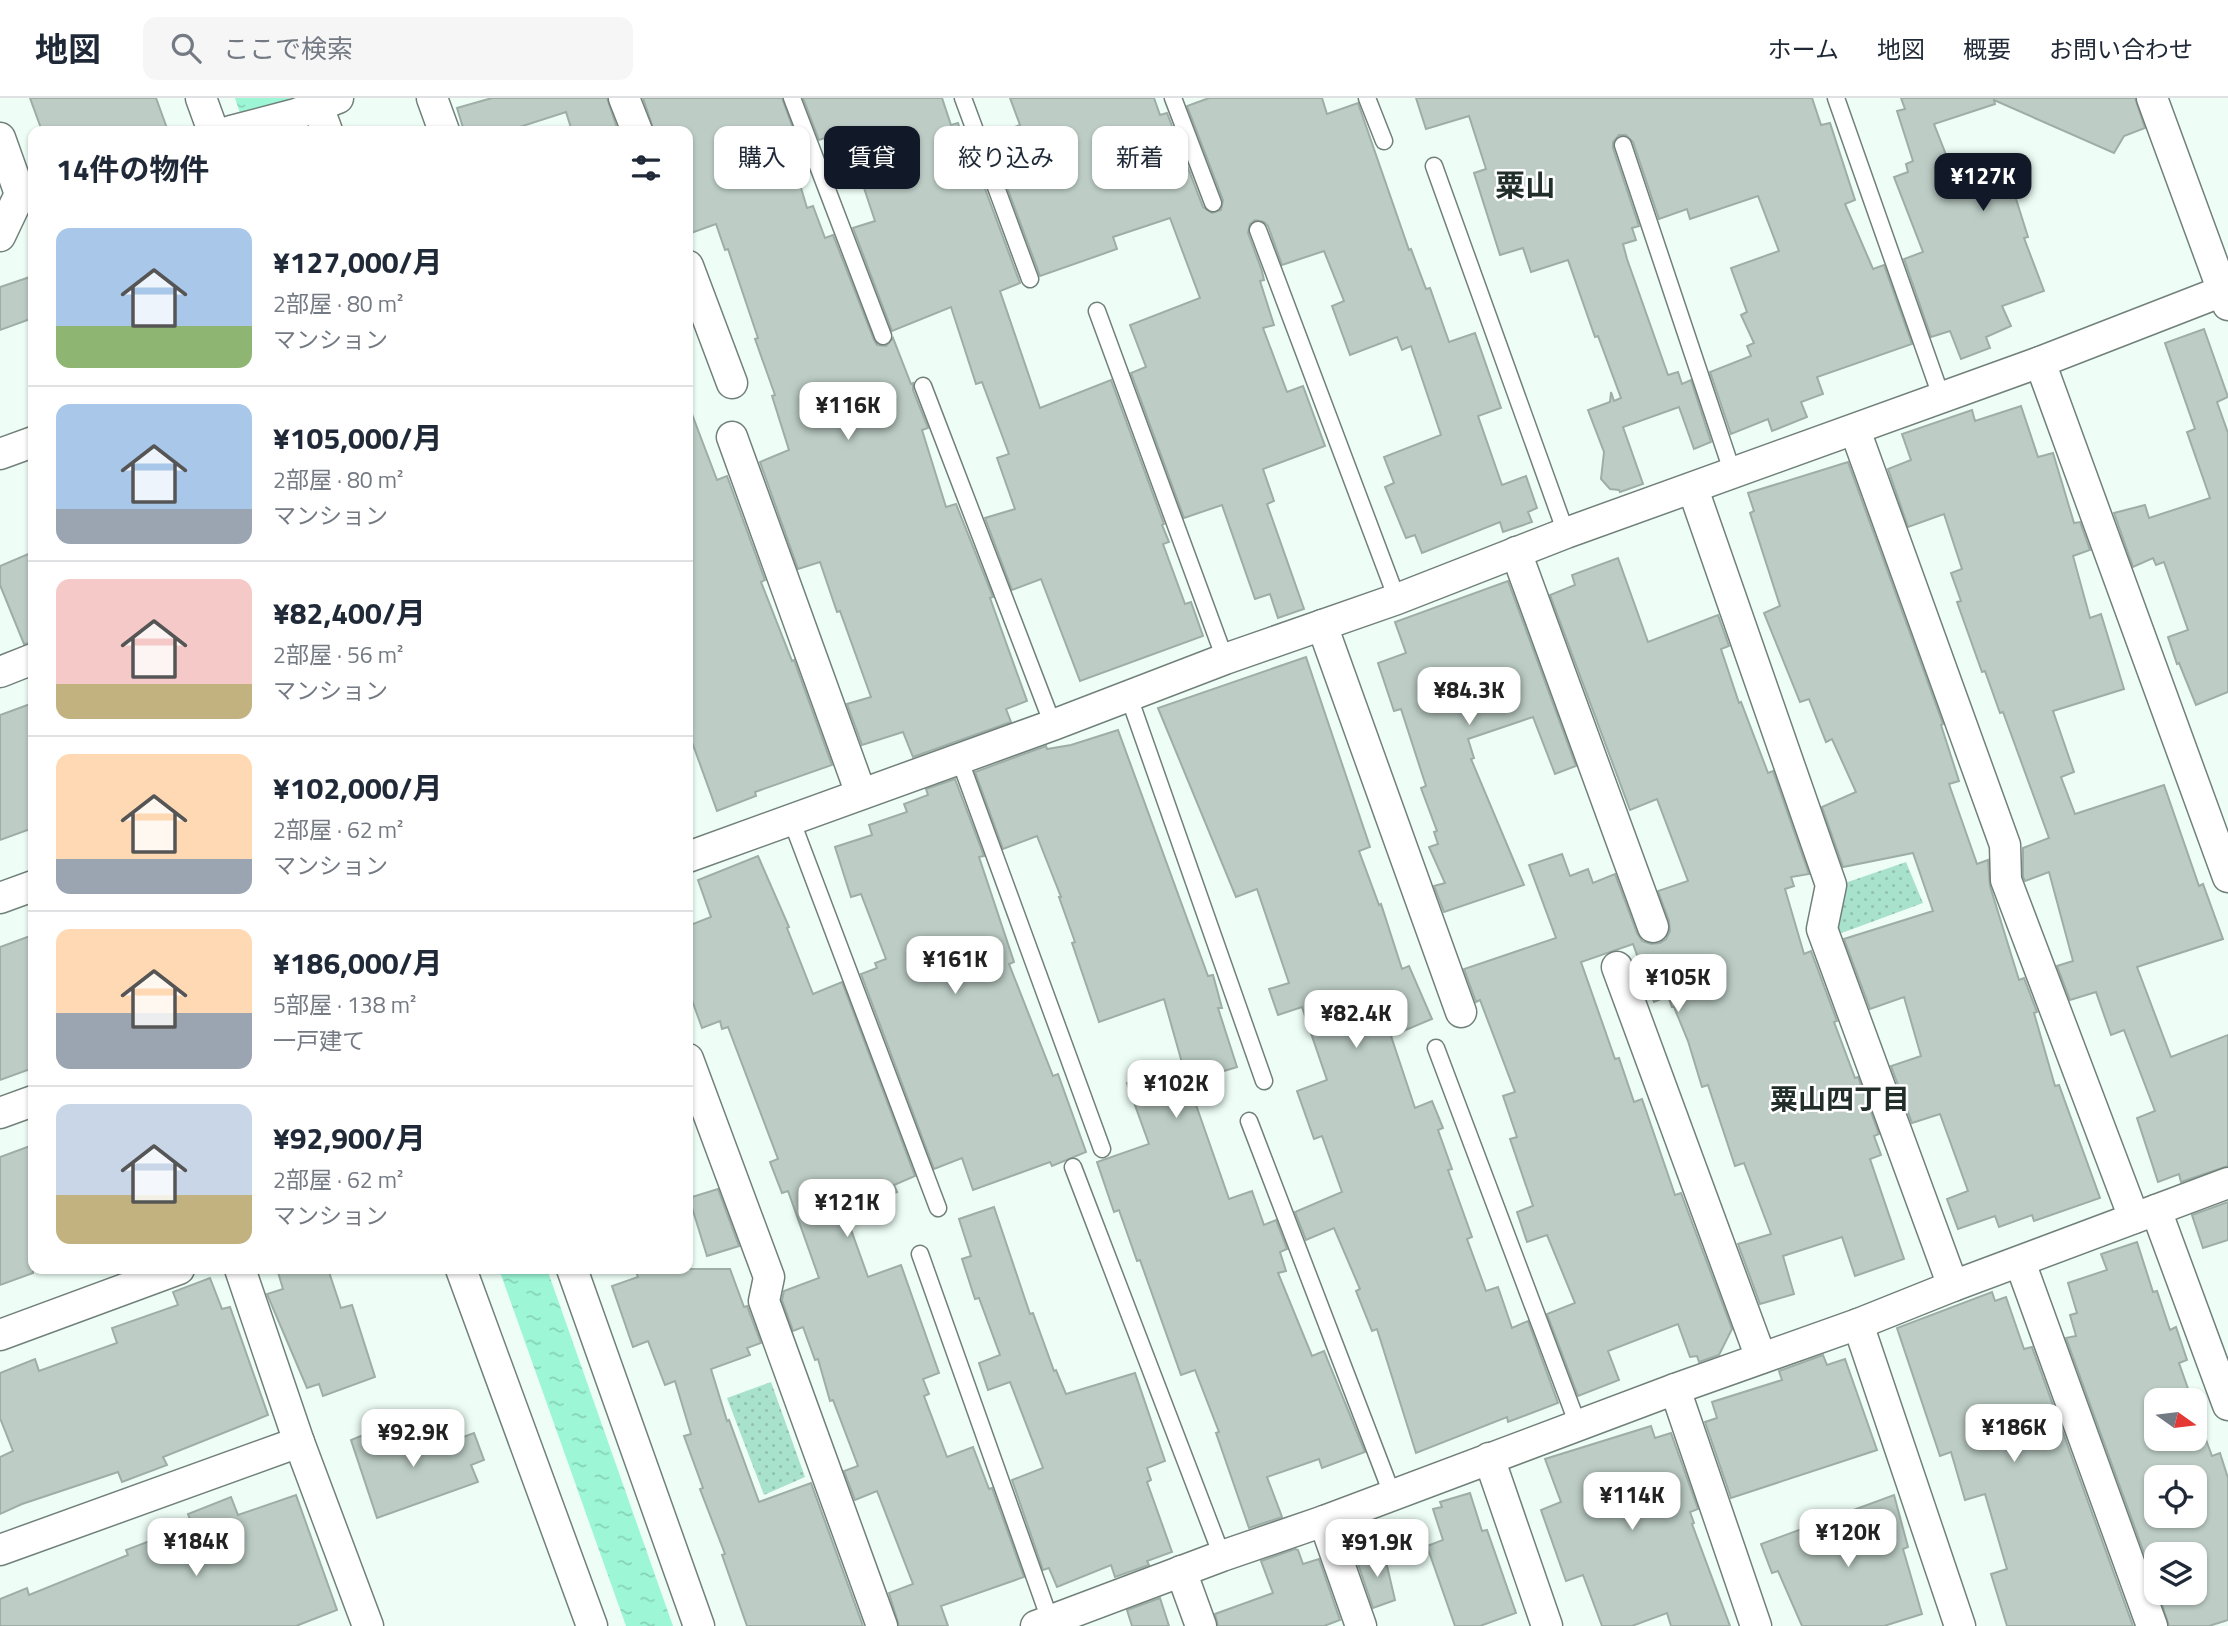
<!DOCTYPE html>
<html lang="ja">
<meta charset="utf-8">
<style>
body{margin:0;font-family:"Titillium Web","Noto Sans JP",sans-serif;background:#f6f6f7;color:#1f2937;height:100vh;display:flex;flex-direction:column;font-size:26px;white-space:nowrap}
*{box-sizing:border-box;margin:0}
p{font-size:23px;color:#747a83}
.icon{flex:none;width:38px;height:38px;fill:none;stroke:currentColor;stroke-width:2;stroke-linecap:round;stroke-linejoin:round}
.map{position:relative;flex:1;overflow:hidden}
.side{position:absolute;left:28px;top:28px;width:665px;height:1148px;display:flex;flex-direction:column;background:#fff;border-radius:14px;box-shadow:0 2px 5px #0004}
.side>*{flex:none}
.top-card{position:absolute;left:714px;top:28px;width:665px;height:63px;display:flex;gap:14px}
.needle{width:46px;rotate:104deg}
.controls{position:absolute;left:2144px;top:1290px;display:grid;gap:14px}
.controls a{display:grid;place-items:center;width:63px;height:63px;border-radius:14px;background:#fff;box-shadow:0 2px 5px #0004;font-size:35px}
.price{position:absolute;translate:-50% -60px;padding:0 16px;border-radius:14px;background:#fff;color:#222;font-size:23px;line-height:46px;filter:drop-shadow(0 2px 4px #0008)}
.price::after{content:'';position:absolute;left:50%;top:42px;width:21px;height:16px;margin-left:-10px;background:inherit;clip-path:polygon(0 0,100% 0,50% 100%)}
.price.active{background:#111827;color:#fff}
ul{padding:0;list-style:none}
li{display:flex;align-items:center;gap:21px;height:175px;padding:0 28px}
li+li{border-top:2px solid #e0e1e3}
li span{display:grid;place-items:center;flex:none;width:196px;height:140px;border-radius:14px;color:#555}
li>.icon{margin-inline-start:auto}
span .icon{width:84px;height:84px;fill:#fffc;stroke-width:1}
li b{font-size:30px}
h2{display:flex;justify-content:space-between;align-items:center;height:84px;padding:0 28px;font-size:30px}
.tag{padding:0 24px;border-radius:14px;background:#fff;box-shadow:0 2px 5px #0004;font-size:24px;line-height:63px}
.tag.active{background:#111827;color:#fff}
header{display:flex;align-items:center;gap:42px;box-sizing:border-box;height:98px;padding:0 35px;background:#fff;border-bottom:2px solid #e0e1e3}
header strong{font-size:33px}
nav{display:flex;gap:38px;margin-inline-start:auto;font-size:24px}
.search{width:490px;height:63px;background:#f6f6f7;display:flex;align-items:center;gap:18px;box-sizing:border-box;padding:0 24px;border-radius:14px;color:#747a83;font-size:26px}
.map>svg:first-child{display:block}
</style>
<header>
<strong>地図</strong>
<div class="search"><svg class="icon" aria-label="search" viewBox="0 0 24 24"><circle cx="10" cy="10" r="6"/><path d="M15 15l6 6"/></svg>ここで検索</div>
<nav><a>ホーム</a><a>地図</a><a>概要</a><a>お問い合わせ</a></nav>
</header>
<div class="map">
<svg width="2228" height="1528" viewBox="0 0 2228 1528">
<defs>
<pattern id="park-dots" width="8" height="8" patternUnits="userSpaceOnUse" patternTransform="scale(1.75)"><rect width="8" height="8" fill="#a9e2cc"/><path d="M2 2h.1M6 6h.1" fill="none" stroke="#91c1af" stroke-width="1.8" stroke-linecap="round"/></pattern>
<pattern id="water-ripples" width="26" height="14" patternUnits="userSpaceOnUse" patternTransform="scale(1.75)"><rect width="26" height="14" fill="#9df7d6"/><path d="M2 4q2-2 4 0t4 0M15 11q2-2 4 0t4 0" fill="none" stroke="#86d3b7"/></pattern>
</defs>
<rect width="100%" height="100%" fill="#eefef7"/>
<!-- park -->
<g fill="url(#park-dots)">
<polygon points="1906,764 1923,805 1839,836 1833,818 1845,785"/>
<polygon points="771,1284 805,1379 764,1397 727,1300"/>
</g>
<!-- water -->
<g fill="url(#water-ripples)">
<polygon points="235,0 289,0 300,33 246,33"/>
<polygon points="499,1171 547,1171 673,1528 626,1528"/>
</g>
<!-- building -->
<g fill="#bdcdc6" stroke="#9eaea7" stroke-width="2" fill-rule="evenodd">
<polygon points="30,0 156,0 168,33 42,33"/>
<polygon points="492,0 607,0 618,33 572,33 566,14 507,33 464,33 457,10"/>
<polygon points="643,0 782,0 800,50 790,53 807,110 813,108 825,140 833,137 874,242 877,247 886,248 893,240 911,286 913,285 913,292 928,330 922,332 946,409 956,406 993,499 990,500 1027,603 1006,611 1011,624 913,659 903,634 862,647 847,606 871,599 840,513 837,514 820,464 798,471 760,364 789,352 772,298 775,297 755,241 758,240 728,151 725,152 716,126 688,136 688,33 654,33"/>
<polygon points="803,0 942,0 951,27 958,25 965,46 968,45 1020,185 1000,193 1040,310 1111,282 1164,426 1162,427 1169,444 1163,446 1185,506 1191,504 1203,538 1080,583 1041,481 1012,492 985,420 1015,411 997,360 1009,356 982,284 976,286 951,209 892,233 853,130 875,123 845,33 819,42"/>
<polygon points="1010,0 1154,0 1160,17 1167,15 1203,109 1212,115 1221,112 1223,102 1187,8 1209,0 1322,0 1327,16 1358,5 1409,152 1411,151 1426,191 1430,190 1449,244 1475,235 1501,310 1478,318 1502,387 1526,378 1537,410 1528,414 1532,424 1503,434 1500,424 1422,455 1415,437 1406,440 1385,389 1394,385 1384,359 1441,337 1411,248 1402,252 1397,239 1350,257 1332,208 1344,203 1324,153 1282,167 1268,128 1264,124 1255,122 1250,126 1248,135 1262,173 1264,182 1260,183 1274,227 1263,230 1287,294 1303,288 1325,348 1263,371 1274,403 1267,406 1304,511 1278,520 1270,496 1255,501 1222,407 1184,420 1131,275 1146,269 1130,227 1200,200 1170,120 1113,139 1117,151 1040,178 988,38 1020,27"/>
<polygon points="1416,0 1812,0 1821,27 1830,25 1855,102 1845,106 1873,171 1884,167 1912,246 1817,279 1823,296 1801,304 1807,319 1772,333 1768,321 1731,336 1710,274 1751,258 1747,248 1754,245 1741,217 1747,214 1731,170 1779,153 1758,98 1690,121 1687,111 1659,121 1633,44 1626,37 1619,37 1613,44 1613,50 1639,128 1632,130 1636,142 1623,146 1627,161 1668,277 1678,274 1682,286 1691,282 1711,344 1694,351 1679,309 1623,329 1643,386 1620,394 1619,392 1610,391 1601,381 1604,354 1588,312 1610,304 1611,294 1614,303 1621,300 1598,238 1595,239 1568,162 1531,174 1523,150 1500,157 1474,75 1486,71 1469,18 1426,31"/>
<polygon points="1901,0 2135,0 2145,30 2124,38 2114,55 1994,2 1995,6 1934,26 1956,82 2005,66 2028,139 2024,140 2044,193 2002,208 2011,228 1986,239 1990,250 1961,261 1950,233 1931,239 1904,161 1923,154 1894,79 1908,74 1906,66 1913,63 1897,13 1905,11"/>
<polygon points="33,178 33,220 0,232 0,189"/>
<polygon points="2204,231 2228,299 2217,304 2228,335 2228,594 2196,607 2179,565 2177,566 2168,539 2188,532 2164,464 2156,467 2153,460 2133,469 2114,415 2145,407 2149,420 2210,400 2187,334 2195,331 2165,245"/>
<polygon points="2021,308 2038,359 2053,355 2074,425 2080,424 2090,452 2073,458 2090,520 2101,516 2124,591 2053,613 2074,674 2061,679 2075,716 2164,687 2199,788 2203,786 2223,841 2137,869 2171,959 2228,937 2228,1068 2181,1084 2179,1076 2158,1084 2137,1020 2155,1013 2124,932 2111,937 2096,894 2070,902 2057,868 2073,863 2049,774 2025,783 2023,779 2023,750 2049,740 2003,614 2000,615 1985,573 1982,574 1957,504 1961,503 1951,475 1962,471 1944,416 1908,429 1888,371 1911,362 1902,336 1972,312 1975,323"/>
<polygon points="688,311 690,311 717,382 727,378 765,482 761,484 792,563 794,562 832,667 755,694 756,698 717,713 688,633"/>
<polygon points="1848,364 1943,626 1941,627 1959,683 1949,686 1957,709 1977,766 1988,762 1990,788 2019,882 2024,880 2037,914 2034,915 2055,988 2059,987 2100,1100 2034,1123 2032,1117 1999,1129 1995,1118 1958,1131 1947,1101 1968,1093 1940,1016 1912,1025 1891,968 1921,958 1904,899 1870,911 1844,841 1933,813 1913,755 1843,769 1822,709 1856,694 1832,641 1826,644 1809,601 1800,604 1764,515 1780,508 1750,415 1754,413 1748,395"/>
<polygon points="33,454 33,544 24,546 0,487 0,468"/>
<polygon points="1618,460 1648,544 1718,517 1729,548 1721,551 1739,605 1741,604 1768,675 1773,673 1809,776 1791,779 1794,788 1785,791 1804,856 1811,853 1837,923 1834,924 1855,980 1858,979 1879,1036 1874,1038 1881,1057 1870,1061 1904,1161 1855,1178 1842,1139 1783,1158 1794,1196 1760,1206 1738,1146 1771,1136 1744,1065 1735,1068 1708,987 1702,989 1688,943 1674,909 1672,909 1668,898 1654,904 1633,846 1581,864 1615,961 1619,960 1634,1004 1642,1001 1675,1097 1681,1095 1732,1231 1719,1257 1699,1264 1697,1258 1690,1259 1678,1226 1608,1253 1619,1282 1578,1298 1547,1216 1575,1205 1547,1137 1527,1144 1517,1114 1533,1108 1510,1041 1517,1039 1503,998 1515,994 1480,902 1476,904 1464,871 1556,840 1529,767 1562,756 1570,778 1588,771 1593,785 1615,776 1637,835 1642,843 1651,846 1660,845 1666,841 1670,833 1669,823 1658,793 1688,783 1657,701 1630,712 1550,497 1575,487 1572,477"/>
<polygon points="1508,483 1576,668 1555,676 1533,619 1468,641 1474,660 1471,661 1524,787 1444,814 1434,788 1445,785 1429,749 1438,746 1434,734 1437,733 1421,690 1426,688 1401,611 1394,613 1378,565 1406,555 1395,524"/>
<polygon points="1306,559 1370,749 1359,753 1379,807 1381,806 1402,871 1409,868 1432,921 1391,938 1415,1010 1432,1003 1443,1030 1438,1032 1452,1071 1448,1072 1472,1139 1467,1141 1486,1193 1498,1189 1512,1230 1528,1223 1558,1305 1508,1324 1507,1319 1416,1355 1377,1231 1372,1233 1356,1193 1360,1191 1334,1130 1306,1142 1295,1114 1342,1094 1322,1038 1314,1041 1297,993 1327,982 1302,909 1278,917 1269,891 1289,885 1257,791 1236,799 1158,610"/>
<polygon points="33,605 33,730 0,742 0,617"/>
<polygon points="1118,632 1208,878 1213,877 1222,910 1218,910 1237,969 1188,984 1229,1101 1252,1093 1264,1127 1276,1122 1287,1151 1280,1154 1286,1173 1278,1175 1312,1258 1324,1253 1365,1354 1322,1370 1319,1361 1267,1379 1282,1419 1249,1430 1216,1335 1219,1334 1195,1272 1181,1277 1140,1162 1137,1163 1119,1112 1114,1114 1097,1064 1149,1046 1127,985 1181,965 1186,979 1164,901 1099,924 1072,845 1075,844 1059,799 1061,799 1037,738 1003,751 975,674 1046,648 1047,651 1071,647"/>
<polygon points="955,681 984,758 979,759 1014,864 1009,866 1053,978 1058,976 1086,1054 1052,1068 1050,1064 973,1092 962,1060 934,1071 861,876 877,870 875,865 886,861 861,796 851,799 835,749 872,737 869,727 907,714 904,706 928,697 926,691"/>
<polygon points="758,758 789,829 787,830 813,896 842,884 915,1078 894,1087 897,1094 882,1101 887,1112 849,1126 868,1179 901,1167 939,1275 923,1281 929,1296 924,1298 947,1359 973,1349 989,1391 992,1390 1024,1479 941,1508 948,1528 899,1528 889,1495 913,1486 877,1393 855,1402 844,1373 858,1368 833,1302 830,1303 818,1261 815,1262 803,1229 793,1233 782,1202 784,1193 819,1180 788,1093 782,1095 770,1064 778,1061 728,929 722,931 720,923 702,930 688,891 688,828 711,819 698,782"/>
<polygon points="33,837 33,970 0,982 0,849"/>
<polygon points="33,1047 33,1175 0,1187 0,1059"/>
<polygon points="718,1091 739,1148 707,1158 689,1100"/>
<polygon points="2228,1104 2228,1142 2203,1150 2192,1117"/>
<polygon points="994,1109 1030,1216 1033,1215 1054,1273 1056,1272 1066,1296 1135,1275 1165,1363 1147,1370 1151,1382 1147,1384 1172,1454 1147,1463 1149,1467 1115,1479 1111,1467 1057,1489 1049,1470 1043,1472 1012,1382 1043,1370 1010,1284 988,1292 979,1265 1000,1257 979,1200 975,1201 962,1161 971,1158 959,1121"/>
<path d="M 2137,1144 L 2153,1194 L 2157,1193 L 2170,1232 L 2176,1229 L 2187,1262 L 2179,1265 L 2192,1302 L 2156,1302 L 2156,1340 L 2194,1340 L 2194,1309 L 2212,1358 L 2220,1355 L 2228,1380 L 2228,1522 L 2209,1528 L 2169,1528 L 2158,1494 L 2194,1494 L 2194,1456 L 2156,1456 L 2156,1488 L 2066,1240 L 2076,1238 L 2070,1217 L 2077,1215 L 2068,1185 L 2107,1172 L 2101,1156 ZM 2156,1379 L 2194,1379 L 2194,1418 L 2156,1418 Z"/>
<polygon points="277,1171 328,1171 341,1210 352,1207 375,1279 323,1298 319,1286 307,1290 267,1196 283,1191"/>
<polygon points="635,1171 730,1171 744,1209 747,1208 761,1245 747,1250 750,1257 711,1271 727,1323 729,1322 759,1404 811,1385 863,1528 747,1528 722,1457 725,1456 700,1391 703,1390 684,1338 691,1336 675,1283 665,1287 648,1243 633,1249 612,1188 638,1179"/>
<polygon points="210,1180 222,1211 230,1209 268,1317 163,1359 167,1367 122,1384 118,1374 22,1406 0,1416 0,1359 13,1353 0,1320 0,1275 35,1261 39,1273 117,1245 112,1230 178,1207 173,1194"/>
<polygon points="1992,1194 1995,1203 2006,1199 2024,1251 2032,1249 2133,1528 2007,1528 1991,1476 2007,1471 1985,1396 1965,1402 1951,1354 1940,1358 1897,1230"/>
<polygon points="1823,1257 1827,1267 1845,1261 1877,1352 1731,1400 1705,1324 1717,1320 1712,1304 1782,1282 1779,1273"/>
<polygon points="395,1324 409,1359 474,1335 484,1362 471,1367 478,1384 377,1420 351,1342"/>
<polygon points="1651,1328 1655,1340 1671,1335 1698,1411 1690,1414 1694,1425 1692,1426 1730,1528 1671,1528 1667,1515 1632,1528 1602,1528 1583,1477 1566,1483 1541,1412 1561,1404 1545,1361"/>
<polygon points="1470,1395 1482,1433 1487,1432 1516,1515 1480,1528 1455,1528 1427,1448 1443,1442 1433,1411 1442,1409 1440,1404"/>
<polygon points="296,1397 337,1512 296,1528 0,1528 0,1501 27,1490 29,1497 128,1457 126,1452 192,1427 188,1416 231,1399 238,1417"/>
<polygon points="1894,1397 1908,1449 1903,1451 1922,1516 1884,1528 1802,1528 1778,1473 1772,1475 1761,1446"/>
<polygon points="1295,1451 1298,1452 1303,1466 1319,1461 1340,1522 1324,1528 1218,1528 1215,1516 1273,1495 1261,1463"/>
<polygon points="1384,1455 1395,1502 1373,1510 1356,1460"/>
<polygon points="1160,1500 1169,1528 1132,1528 1127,1512"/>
</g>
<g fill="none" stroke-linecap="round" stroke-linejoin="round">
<defs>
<g id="service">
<polyline points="792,0 883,238"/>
<polyline points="963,0 1030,181"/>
<polyline points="1173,0 1213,105"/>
<polyline points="1367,0 1384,43"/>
<polyline points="1836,0 1941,298"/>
<polyline points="1623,47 1733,376"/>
<polyline points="1434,68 1566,435"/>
<polyline points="1258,132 1397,501"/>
<polyline points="1097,213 1225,561"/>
<polyline points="923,288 1053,627"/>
<polyline points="1129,599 1264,983"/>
<polyline points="959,660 1102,1051"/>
<polyline points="791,721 938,1110"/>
<polyline points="1436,950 1578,1327"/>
<polyline points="1249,1023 1392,1396"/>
<polyline points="1073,1069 1222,1458"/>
<polyline points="920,1156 1050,1522"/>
</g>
<g id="minor">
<polyline points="201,0 213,33"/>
<polyline points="315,0 327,33"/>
<polyline points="432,0 444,33"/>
<polyline points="624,0 637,33"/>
<polyline points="2152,0 2228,207"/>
<polyline points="231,33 296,16 338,0"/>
<polyline points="0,40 20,96 0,138"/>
<polyline points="688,168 732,285"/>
<polyline points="2040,264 2228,779"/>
<polyline points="1855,332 2005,747 2006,782 2134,1120"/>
<polyline points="732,339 861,696"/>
<polyline points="0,356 33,344"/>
<polyline points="1693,391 1831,787 1822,831 1953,1188"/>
<polyline points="1516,454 1653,829"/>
<polyline points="1322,527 1461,914"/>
<polyline points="0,574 33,561"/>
<polyline points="688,759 1053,627 1225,561 1397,501 1566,435 2040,264 2228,191"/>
<polyline points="0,800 33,788"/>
<polyline points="1617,869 1761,1260"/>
<polyline points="688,961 769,1179 764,1203 882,1528"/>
<polyline points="0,1015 33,1003"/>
<polyline points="2156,1112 2228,1307"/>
<polyline points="2020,1164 2152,1528"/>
<polyline points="240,1171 299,1344 368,1528"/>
<polyline points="461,1171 592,1528"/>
<polyline points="572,1171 699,1528"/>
<polyline points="1858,1226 1960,1528"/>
<polyline points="0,1237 179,1171"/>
<polyline points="1675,1291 1756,1528"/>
<polyline points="1489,1360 1547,1528"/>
<polyline points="1324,1423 1361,1528"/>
<polyline points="0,1452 299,1344"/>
<polyline points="1181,1473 1201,1528"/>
<polyline points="1036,1528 1222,1458 1324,1423 1675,1291 1858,1226 1953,1188 2228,1085"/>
</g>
</defs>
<!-- service casing -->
<use href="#service" stroke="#71807a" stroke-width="19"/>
<!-- minor casing -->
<use href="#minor" stroke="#71807a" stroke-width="33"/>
<!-- service -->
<use href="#service" stroke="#fff" stroke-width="16"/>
<!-- minor -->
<use href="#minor" stroke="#fff" stroke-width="30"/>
</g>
<g text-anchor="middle" stroke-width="5" stroke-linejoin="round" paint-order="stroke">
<!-- neighbourhood labels -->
<g font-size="28" font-weight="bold" fill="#222e29" stroke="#fff">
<text x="1840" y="1011">粟山四丁目</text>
</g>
<!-- quarter labels -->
<g font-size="30" font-weight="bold" fill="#222e29" stroke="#fff">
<text x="1525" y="98">粟山</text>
</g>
</g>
</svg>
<div class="controls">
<a><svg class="needle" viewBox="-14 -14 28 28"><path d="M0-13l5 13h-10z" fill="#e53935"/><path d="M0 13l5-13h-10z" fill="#747a83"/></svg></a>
<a><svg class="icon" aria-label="locate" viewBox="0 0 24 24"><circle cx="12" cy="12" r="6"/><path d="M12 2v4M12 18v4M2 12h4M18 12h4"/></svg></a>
<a><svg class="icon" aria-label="layers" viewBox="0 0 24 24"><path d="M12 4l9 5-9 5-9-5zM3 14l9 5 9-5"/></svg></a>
</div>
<b class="price active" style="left:1983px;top:115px">¥127K</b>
<b class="price" style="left:848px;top:344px">¥116K</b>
<b class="price" style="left:1469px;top:629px">¥84.3K</b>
<b class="price" style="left:955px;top:898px">¥161K</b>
<b class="price" style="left:1678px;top:916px">¥105K</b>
<b class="price" style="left:1356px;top:952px">¥82.4K</b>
<b class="price" style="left:1176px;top:1022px">¥102K</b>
<b class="price" style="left:847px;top:1141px">¥121K</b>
<b class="price" style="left:2014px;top:1366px">¥186K</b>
<b class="price" style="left:413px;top:1371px">¥92.9K</b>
<b class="price" style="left:1632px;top:1434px">¥114K</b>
<b class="price" style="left:1848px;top:1471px">¥120K</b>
<b class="price" style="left:196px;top:1480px">¥184K</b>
<b class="price" style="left:1377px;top:1481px">¥91.9K</b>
<div class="top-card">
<a class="tag">購入</a>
<a class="tag active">賃貸</a>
<a class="tag">絞り込み</a>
<a class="tag">新着</a>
</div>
<section class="side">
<h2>14件の物件<svg class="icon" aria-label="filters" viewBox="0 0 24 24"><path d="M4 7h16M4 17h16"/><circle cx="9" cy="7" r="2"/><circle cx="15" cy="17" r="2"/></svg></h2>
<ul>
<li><span style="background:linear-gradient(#a9c7e8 70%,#8fb573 0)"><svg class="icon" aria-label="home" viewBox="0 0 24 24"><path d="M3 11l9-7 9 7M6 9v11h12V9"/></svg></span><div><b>¥127,000/月</b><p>2部屋 · 80 m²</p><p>マンション</p></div></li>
<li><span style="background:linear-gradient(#a9c7e8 75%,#9aa5b1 0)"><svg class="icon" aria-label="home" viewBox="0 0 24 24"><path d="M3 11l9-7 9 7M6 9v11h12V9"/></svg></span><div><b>¥105,000/月</b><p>2部屋 · 80 m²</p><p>マンション</p></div></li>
<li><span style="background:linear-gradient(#f6c9c9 75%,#c2b280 0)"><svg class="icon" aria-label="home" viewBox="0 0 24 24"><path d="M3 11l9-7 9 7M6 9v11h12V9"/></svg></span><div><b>¥82,400/月</b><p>2部屋 · 56 m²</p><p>マンション</p></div></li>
<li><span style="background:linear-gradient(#ffd9b3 75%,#9aa5b1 0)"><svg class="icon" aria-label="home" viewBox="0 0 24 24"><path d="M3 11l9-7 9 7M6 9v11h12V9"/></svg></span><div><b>¥102,000/月</b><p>2部屋 · 62 m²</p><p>マンション</p></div></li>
<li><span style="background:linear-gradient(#ffd9b3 60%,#9aa5b1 0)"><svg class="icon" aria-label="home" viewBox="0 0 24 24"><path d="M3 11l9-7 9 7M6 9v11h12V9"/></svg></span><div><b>¥186,000/月</b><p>5部屋 · 138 m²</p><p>一戸建て</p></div></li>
<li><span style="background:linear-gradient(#c9d6e8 65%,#c2b280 0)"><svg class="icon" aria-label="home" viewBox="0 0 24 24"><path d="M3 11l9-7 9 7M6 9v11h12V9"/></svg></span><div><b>¥92,900/月</b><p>2部屋 · 62 m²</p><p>マンション</p></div></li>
</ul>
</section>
</div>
